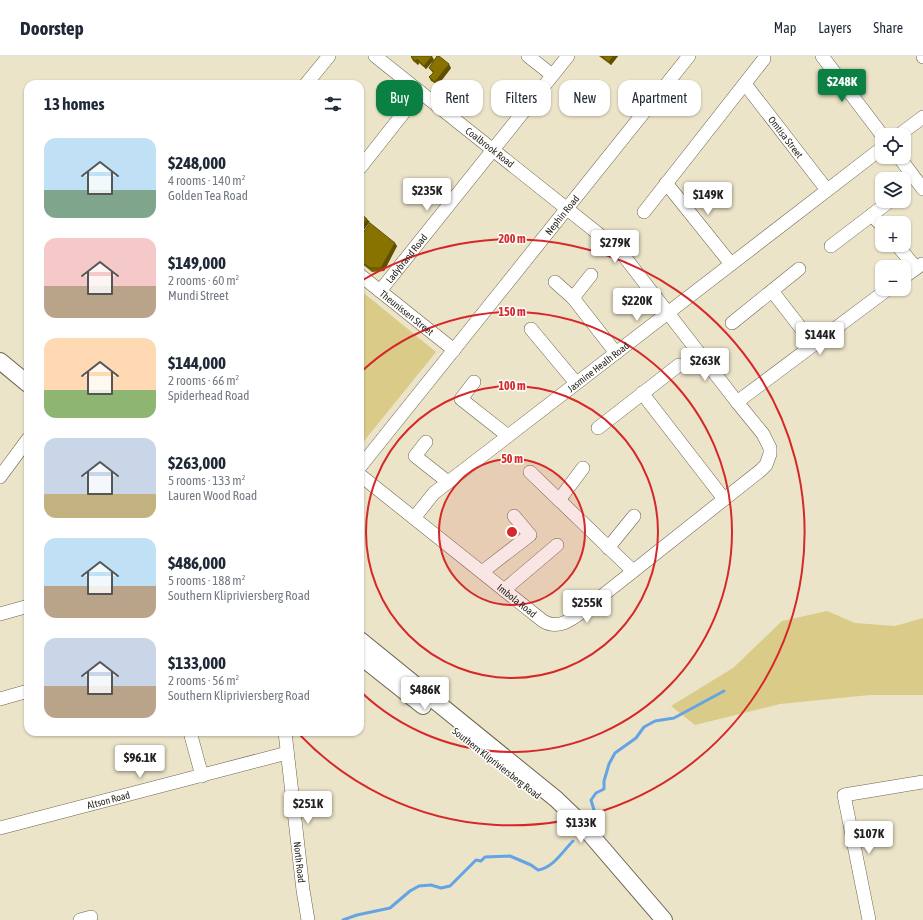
<!DOCTYPE html>
<meta charset="utf-8">
<style>
body{margin:0;font-family:"Asap Condensed",sans-serif;background:#f6f6f7;color:#1f2937;height:100vh;display:flex;flex-direction:column;font-size:15px;white-space:nowrap}
*{box-sizing:border-box;margin:0}
p{font-size:13px;color:#747a83}
.icon{flex:none;width:22px;height:22px;fill:none;stroke:currentColor;stroke-width:2;stroke-linecap:round;stroke-linejoin:round}
.map{position:relative;flex:1;overflow:hidden}
.drawer{position:absolute;left:24px;top:24px;width:340px;height:656px;display:flex;flex-direction:column;background:#fff;border-radius:12px;box-shadow:0 1px 3px #0004}
.drawer>*{flex:none}
.guide{position:absolute;left:376px;top:24px;width:380px;height:36px;display:flex;gap:8px}
.controls{position:absolute;left:875px;top:72px;display:grid;gap:8px}
.controls a{display:grid;place-items:center;width:36px;height:36px;border-radius:8px;background:#fff;box-shadow:0 1px 3px #0004;font-size:20px}
.price{position:absolute;translate:-50% -34px;padding:0 9px;border-radius:4px;background:#fff;color:#222;font-size:13px;line-height:26px;filter:drop-shadow(0 1px 2px #0008)}
.price::after{content:'';position:absolute;left:50%;top:24px;width:12px;height:9px;margin-left:-6px;background:inherit;clip-path:polygon(0 0,100% 0,50% 100%)}
.price.selected{background:#0b8043;color:#fff}
ul{padding:0;list-style:none}
li{display:flex;align-items:center;gap:12px;height:100px;padding:0 20px}
li span{display:grid;place-items:center;flex:none;width:112px;height:80px;border-radius:12px;color:#555}
li>.icon{margin-inline-start:auto}
span .icon{width:48px;height:48px;fill:#fffc;stroke-width:1}
li b{font-size:17px}
h2{display:flex;justify-content:space-between;align-items:center;height:48px;padding:0 20px;font-size:17px}
.chip{padding:0 14px;border-radius:12px;background:#fff;box-shadow:0 1px 3px #0004;font-size:14px;line-height:36px}
.chip.selected{background:#0b8043;color:#fff}
header{display:flex;align-items:center;gap:24px;box-sizing:border-box;height:56px;padding:0 20px;background:#fff;border-bottom:1px solid #e0e1e3}
header strong{font-size:19px}
nav{display:flex;gap:22px;margin-inline-start:auto;font-size:14px}
.map>svg:first-child{display:block}
</style>
<header>
<strong>Doorstep</strong>
<nav><a>Map</a><a>Layers</a><a>Share</a></nav>
</header>
<div class="map">
<svg width="923" height="864" viewBox="0 0 923 864">
<rect width="100%" height="100%" fill="#ebe4c9"/>
<!-- green -->
<g fill="#dbcb89">
<polygon points="360,234 436,296 360,390"/>
<polygon points="827,555 855,567 895,570 923,562 923,639 870,639 780,648 695,669 671,650 733,612 782,565"/>
</g>
<g fill="none" stroke-linecap="round" stroke-linejoin="round">
<!-- stream -->
<g stroke="#65a4e4" stroke-width="3">
<polyline points="589,766 594,754 591,744 596,737 604,733 604,725 609,708 615,697 636,682 644,671 655,665 674,662 724,635"/>
<path d="M 343,864 L 357,859 L 390,852 L 410,835 L 419,830 L 431,829 L 441,832 L 450,830 L 476,804 L 481,805 L 485,801 L 510,800 L 531,809 L 538,814 C 554,811 562,796 573,785"/>
</g>
<defs>
<g id="minor">
<polyline points="528,0 552,19"/>
<polyline points="822,0 882,79"/>
<polyline points="923,0 923,1"/>
<polyline points="306,28 329,0"/>
<path id="s1" d="M 745,28 L 827,134"/>
<polyline points="899,79 923,61"/>
<polyline points="899,101 923,133"/>
<polyline points="360,112 420,36"/>
<polyline points="666,127 731,208"/>
<polyline points="644,156 764,3"/>
<polyline points="872,159 882,170"/>
<polyline points="897,189 916,212"/>
<polyline points="831,190 890,145"/>
<path id="s2" d="M 360,219 L 454,294"/>
<polyline points="904,221 922,208"/>
<polyline points="555,226 573,242 616,297"/>
<path id="s3" d="M 380,235 L 568,0"/>
<polyline points="772,235 814,289"/>
<polyline points="573,242 591,219"/>
<polyline points="732,267 799,213"/>
<polyline points="531,273 576,327"/>
<polyline points="474,326 461,343 508,380"/>
<polyline points="642,337 724,443"/>
<polyline points="737,346 888,233"/>
<polyline points="598,372 679,309"/>
<polyline points="426,386 415,400 448,426"/>
<path id="s4" d="M 360,411 L 689,0"/>
<polyline points="530,416 633,515"/>
<path id="s5" d="M 360,419 L 543,565 C 558,574 571,564 583,555 L 761,414 L 766,409 L 770,398 L 770,392 L 763,378 L 737,346 L 620,195 L 375,0"/>
<polyline points="0,421 28,383"/>
<polyline points="559,444 583,412"/>
<path id="s6" d="M 414,462 L 434,437 L 882,92"/>
<polyline points="608,492 634,460"/>
<polyline points="482,516 530,479 514,460"/>
<polyline points="504,534 557,489"/>
<polyline points="0,558 25,551"/>
<polyline points="0,643 28,635"/>
<polyline points="190,676 202,720"/>
<path id="s7" d="M 285,676 L 303,834 L 308,864"/>
<path id="s8" d="M 0,772 L 287,697"/>
<polyline points="80,864 91,861"/>
<polyline points="869,864 844,739 923,726"/>
</g>
<g id="major">
<polyline points="0,305 28,328"/>
<polyline points="360,584 556,743 578,764 664,864"/>
<polyline points="360,600 423,650"/>
</g>
</defs>
<!-- minor casing -->
<use href="#minor" stroke="#6b654d" stroke-width="14"/>
<!-- major casing -->
<use href="#major" stroke="#6b654d" stroke-width="18"/>
<!-- minor -->
<use href="#minor" stroke="#fff" stroke-width="13"/>
<!-- major -->
<use href="#major" stroke="#fff" stroke-width="16"/>
</g>
<!-- wall -->
<g fill="#756301">
<polygon points="599,0 618,0 611,9"/>
<polygon points="411,1 434,4 426,13 419,7 418,9 413,5"/>
<polygon points="429,12 451,12 438,29 431,25 429,21 433,17"/>
<polygon points="360,181 397,190 384,215 372,216 360,206"/>
</g>
<!-- shaded-wall -->
<g fill="#5f5001">
<polygon points="432,0 434,4 426,13 424,10"/>
<polygon points="613,0 618,0 611,9 609,6"/>
<polygon points="417,3 419,7 418,9 416,5"/>
<polygon points="449,8 451,12 438,29 435,26"/>
<polygon points="367,163 370,166 360,179 360,172"/>
<polygon points="395,187 397,190 384,215 381,212"/>
</g>
<!-- building -->
<g fill="#887301" stroke="#5f5001">
<polygon points="412,0 432,0 424,10 417,3 416,5 411,1"/>
<polygon points="437,0 439,0 449,8 435,26 429,21 434,16 429,12"/>
<polygon points="601,0 613,0 609,6"/>
<polygon points="360,157 367,163 360,172"/>
<polygon points="370,167 395,187 381,212 370,212 360,205 360,181"/>
</g>
<!-- distance rings -->
<circle cx="512" cy="476" r="73" fill="#d62828" fill-opacity=".12"/>
<g fill="none" stroke="#d62828" stroke-width="2">
<circle cx="512" cy="476" r="73"/>
<circle cx="512" cy="476" r="146"/>
<path d="M361 316A220 220 0 1 1 361 636"/>
<path d="M361 225A293 293 0 1 1 299 678"/>
</g>
<g text-anchor="middle" stroke-width="3" stroke-linejoin="round" paint-order="stroke">
<!-- street labels -->
<g font-size="10" fill="#28261c" stroke="#fff">
<text dy="4" stroke="none"><textPath href="#s1" startOffset="67">Omtisa Street</textPath></text>
<text transform="translate(490 91) rotate(38)" y="4">Coalbrook Road</text>
<text dy="4" stroke="none"><textPath href="#s4" startOffset="323">Nephin Road</textPath></text>
<text dy="4" stroke="none"><textPath href="#s3" startOffset="42">Ladybrand Road</textPath></text>
<text dy="4" stroke="none"><textPath href="#s2" startOffset="60">Theunissen Street</textPath></text>
<text dy="4" stroke="none"><textPath href="#s6" startOffset="239">Jasmine Healh Road</textPath></text>
<text dy="4" stroke="none"><textPath href="#s5" startOffset="201">Imbola Road</textPath></text>
<text transform="translate(497 707) rotate(38)" y="4">Southern Klipriviersberg Road</text>
<text dy="4" stroke="none"><textPath href="#s8" startOffset="112">Altson Road</textPath></text>
<text dy="4" stroke="none"><textPath href="#s7" startOffset="131">North Road</textPath></text>
</g>
</g>
<circle cx="512" cy="476" r="6" fill="#d62828" stroke="#fff" stroke-width="2"/>
<g font-size="12" text-anchor="middle" font-weight="bold" fill="#d62828" stroke="#fff" stroke-width="3" stroke-linejoin="round" paint-order="stroke">
<text x="512" y="187">200 m</text>
<text x="512" y="260">150 m</text>
<text x="512" y="334">100 m</text>
<text x="512" y="407">50 m</text>
</g>
</svg>
<div class="controls">
<a><svg class="icon" aria-label="locate" viewBox="0 0 24 24"><circle cx="12" cy="12" r="6"/><path d="M12 2v4M12 18v4M2 12h4M18 12h4"/></svg></a>
<a><svg class="icon" aria-label="layers" viewBox="0 0 24 24"><path d="M12 4l9 5-9 5-9-5zM3 14l9 5 9-5"/></svg></a>
<a>+</a>
<a>−</a>
</div>
<b class="price selected" style="left:842px;top:47px">$248K</b>
<b class="price" style="left:427px;top:156px">$235K</b>
<b class="price" style="left:708px;top:160px">$149K</b>
<b class="price" style="left:615px;top:208px">$279K</b>
<b class="price" style="left:637px;top:266px">$220K</b>
<b class="price" style="left:820px;top:300px">$144K</b>
<b class="price" style="left:705px;top:326px">$263K</b>
<b class="price" style="left:587px;top:568px">$255K</b>
<b class="price" style="left:425px;top:655px">$486K</b>
<b class="price" style="left:140px;top:723px">$96.1K</b>
<b class="price" style="left:308px;top:769px">$251K</b>
<b class="price" style="left:581px;top:788px">$133K</b>
<b class="price" style="left:869px;top:799px">$107K</b>
<div class="guide">
<a class="chip selected">Buy</a>
<a class="chip">Rent</a>
<a class="chip">Filters</a>
<a class="chip">New</a>
<a class="chip">Apartment</a>
</div>
<section class="drawer">
<h2>13 homes<svg class="icon" aria-label="filters" viewBox="0 0 24 24"><path d="M4 7h16M4 17h16"/><circle cx="9" cy="7" r="2"/><circle cx="15" cy="17" r="2"/></svg></h2>
<ul>
<li><span style="background:linear-gradient(#bfe0f5 65%,#7fa58c 0)"><svg class="icon" aria-label="home" viewBox="0 0 24 24"><path d="M3 11l9-7 9 7M6 9v11h12V9"/></svg></span><div><b>$248,000</b><p>4 rooms · 140 m²</p><p>Golden Tea Road</p></div></li>
<li><span style="background:linear-gradient(#f6c9c9 60%,#b9a48a 0)"><svg class="icon" aria-label="home" viewBox="0 0 24 24"><path d="M3 11l9-7 9 7M6 9v11h12V9"/></svg></span><div><b>$149,000</b><p>2 rooms · 60 m²</p><p>Mundi Street</p></div></li>
<li><span style="background:linear-gradient(#ffd9b3 65%,#8fb573 0)"><svg class="icon" aria-label="home" viewBox="0 0 24 24"><path d="M3 11l9-7 9 7M6 9v11h12V9"/></svg></span><div><b>$144,000</b><p>2 rooms · 66 m²</p><p>Spiderhead Road</p></div></li>
<li><span style="background:linear-gradient(#c9d6e8 70%,#c2b280 0)"><svg class="icon" aria-label="home" viewBox="0 0 24 24"><path d="M3 11l9-7 9 7M6 9v11h12V9"/></svg></span><div><b>$263,000</b><p>5 rooms · 133 m²</p><p>Lauren Wood Road</p></div></li>
<li><span style="background:linear-gradient(#bfe0f5 60%,#b9a48a 0)"><svg class="icon" aria-label="home" viewBox="0 0 24 24"><path d="M3 11l9-7 9 7M6 9v11h12V9"/></svg></span><div><b>$486,000</b><p>5 rooms · 188 m²</p><p>Southern Klipriviersberg Road</p></div></li>
<li><span style="background:linear-gradient(#c9d6e8 60%,#b9a48a 0)"><svg class="icon" aria-label="home" viewBox="0 0 24 24"><path d="M3 11l9-7 9 7M6 9v11h12V9"/></svg></span><div><b>$133,000</b><p>2 rooms · 56 m²</p><p>Southern Klipriviersberg Road</p></div></li>
</ul>
</section>
</div>
